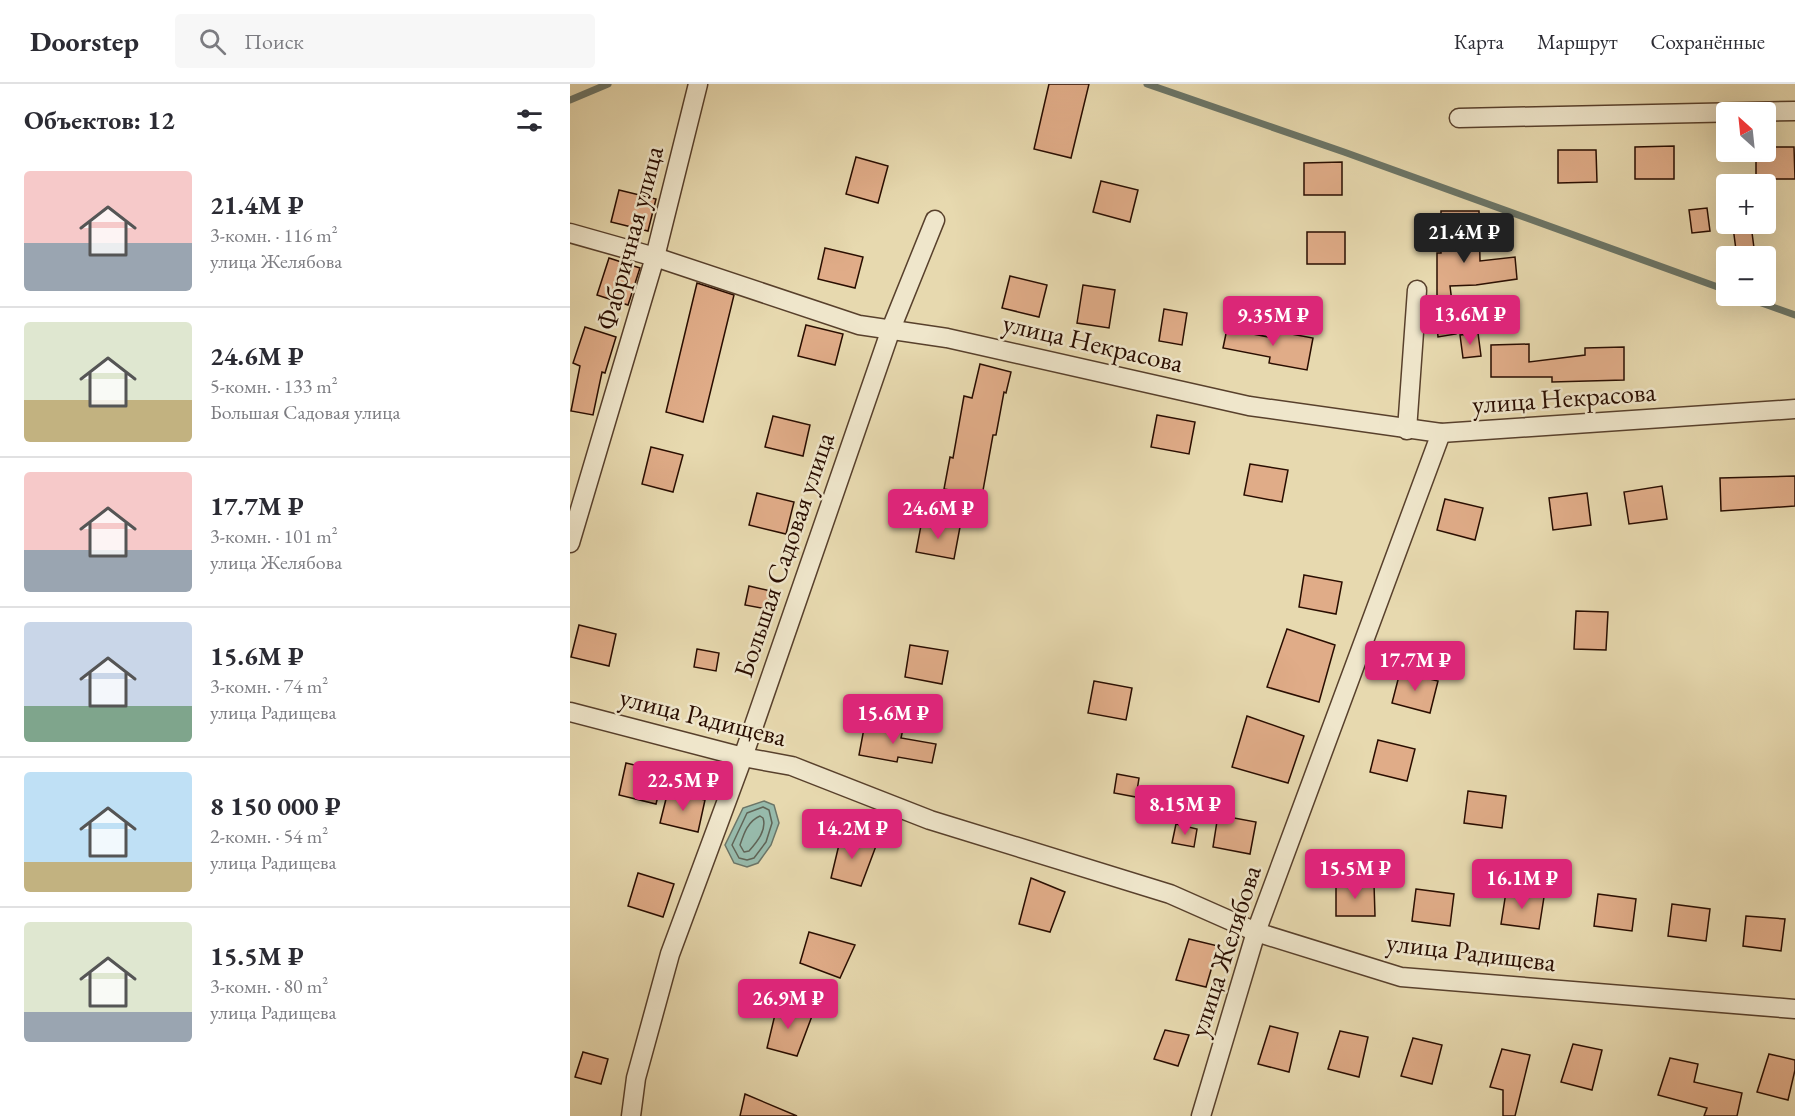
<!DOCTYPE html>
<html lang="ru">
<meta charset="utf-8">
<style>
body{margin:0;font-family:"EB Garamond",serif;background:#f7f7f7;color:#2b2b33;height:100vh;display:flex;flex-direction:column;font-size:22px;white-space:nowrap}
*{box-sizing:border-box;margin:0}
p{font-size:20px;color:#7c7c81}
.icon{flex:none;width:33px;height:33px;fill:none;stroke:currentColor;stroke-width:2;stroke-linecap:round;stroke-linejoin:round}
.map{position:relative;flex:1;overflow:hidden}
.side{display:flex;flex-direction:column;background:#fff;width:570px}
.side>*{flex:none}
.needle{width:39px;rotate:333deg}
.controls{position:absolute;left:1146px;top:18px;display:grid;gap:12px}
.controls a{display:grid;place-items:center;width:60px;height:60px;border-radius:6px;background:#fff;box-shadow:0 6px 24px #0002;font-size:30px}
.price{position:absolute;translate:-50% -51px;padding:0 14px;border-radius:6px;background:#db2777;color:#fff;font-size:20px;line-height:39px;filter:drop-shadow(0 2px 3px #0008)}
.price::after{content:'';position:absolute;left:50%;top:36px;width:18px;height:14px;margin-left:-9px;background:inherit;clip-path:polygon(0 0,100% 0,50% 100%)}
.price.active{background:#222;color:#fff}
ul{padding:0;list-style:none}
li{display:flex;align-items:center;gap:18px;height:150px;padding:0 24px}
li+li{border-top:2px solid #e1e1e2}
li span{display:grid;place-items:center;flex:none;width:168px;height:120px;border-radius:6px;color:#555}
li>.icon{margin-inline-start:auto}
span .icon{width:72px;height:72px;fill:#fffc;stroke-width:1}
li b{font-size:26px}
h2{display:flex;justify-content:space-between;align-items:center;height:72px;padding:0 24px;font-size:26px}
header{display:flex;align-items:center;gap:36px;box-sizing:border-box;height:84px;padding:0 30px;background:#fff;border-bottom:2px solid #e1e1e2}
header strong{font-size:28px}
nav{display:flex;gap:33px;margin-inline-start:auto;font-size:21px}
.search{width:420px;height:54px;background:#f7f7f7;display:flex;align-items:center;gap:15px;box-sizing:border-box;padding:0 21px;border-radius:6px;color:#7c7c81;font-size:22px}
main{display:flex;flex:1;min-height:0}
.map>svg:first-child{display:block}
</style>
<header>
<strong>Doorstep</strong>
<div class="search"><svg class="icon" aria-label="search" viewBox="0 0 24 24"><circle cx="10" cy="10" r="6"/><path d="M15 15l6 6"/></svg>Поиск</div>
<nav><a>Карта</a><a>Маршрут</a><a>Сохранённые</a></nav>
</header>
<main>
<section class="side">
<h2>Объектов: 12<svg class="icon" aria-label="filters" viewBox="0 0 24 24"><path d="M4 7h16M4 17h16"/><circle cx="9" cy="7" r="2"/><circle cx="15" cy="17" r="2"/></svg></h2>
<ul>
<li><span style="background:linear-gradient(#f6c9c9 60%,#9aa5b1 0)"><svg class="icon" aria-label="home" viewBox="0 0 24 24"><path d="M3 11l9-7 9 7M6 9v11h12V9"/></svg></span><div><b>21.4M ₽</b><p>3-комн. · 116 m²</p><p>улица Желябова</p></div></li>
<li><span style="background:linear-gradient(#dfe7d0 65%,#c2b280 0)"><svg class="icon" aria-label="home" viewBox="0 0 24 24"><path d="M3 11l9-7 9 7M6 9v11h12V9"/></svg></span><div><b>24.6M ₽</b><p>5-комн. · 133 m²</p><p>Большая Садовая улица</p></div></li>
<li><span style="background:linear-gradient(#f6c9c9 65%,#9aa5b1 0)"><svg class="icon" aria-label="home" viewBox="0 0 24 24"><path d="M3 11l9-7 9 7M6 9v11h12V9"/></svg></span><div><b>17.7M ₽</b><p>3-комн. · 101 m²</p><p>улица Желябова</p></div></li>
<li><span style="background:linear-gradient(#c9d6e8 70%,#7fa58c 0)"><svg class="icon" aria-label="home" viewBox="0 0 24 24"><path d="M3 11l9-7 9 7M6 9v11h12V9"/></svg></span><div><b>15.6M ₽</b><p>3-комн. · 74 m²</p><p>улица Радищева</p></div></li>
<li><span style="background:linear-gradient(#bfe0f5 75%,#c2b280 0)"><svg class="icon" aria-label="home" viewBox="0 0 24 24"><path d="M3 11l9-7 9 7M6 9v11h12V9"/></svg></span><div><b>8 150 000 ₽</b><p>2-комн. · 54 m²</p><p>улица Радищева</p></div></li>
<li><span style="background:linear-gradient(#dfe7d0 75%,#9aa5b1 0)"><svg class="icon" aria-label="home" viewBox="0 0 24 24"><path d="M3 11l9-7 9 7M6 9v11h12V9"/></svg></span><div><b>15.5M ₽</b><p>3-комн. · 80 m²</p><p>улица Радищева</p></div></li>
</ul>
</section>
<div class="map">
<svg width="1225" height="1032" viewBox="0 0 1225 1032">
<rect width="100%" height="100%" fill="#e7d9af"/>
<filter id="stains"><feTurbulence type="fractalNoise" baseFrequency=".00333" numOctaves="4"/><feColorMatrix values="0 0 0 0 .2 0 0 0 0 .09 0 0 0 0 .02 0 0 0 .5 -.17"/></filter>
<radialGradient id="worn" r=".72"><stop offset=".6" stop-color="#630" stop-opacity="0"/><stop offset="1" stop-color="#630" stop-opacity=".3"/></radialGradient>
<!-- water -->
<polygon fill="#97baab" stroke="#6b7567" stroke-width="1.5" points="194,717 204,721 209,739 201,761 188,779 177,783 164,779 155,761 173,724"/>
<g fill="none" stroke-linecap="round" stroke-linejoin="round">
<!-- shore -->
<g stroke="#606456" stroke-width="1.5">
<polygon points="193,723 199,726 202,739 196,758 184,774 177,776 169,774 162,761 177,729"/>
<path d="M 190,732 L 193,734 C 197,746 187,758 179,767 L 174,768 L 170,761 C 174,749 178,737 190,732 Z"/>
</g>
<!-- stream -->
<g stroke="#6b7567" stroke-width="7">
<polyline points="577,0 774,68 1156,206"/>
<polyline points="0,16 38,0"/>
<polyline points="1172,212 1225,231"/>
</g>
</g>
<!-- building -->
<g fill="#e0ac88" stroke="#290d00" stroke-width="1.5">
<polygon points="479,0 519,0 501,74 464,65"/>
<polygon points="1104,62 1104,95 1065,95 1065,63"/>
<polygon points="1196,63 1224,63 1225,95 1186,95 1186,68 1196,68"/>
<polygon points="988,66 1026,66 1027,98 988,99"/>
<polygon points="286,73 318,82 308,119 276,110"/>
<polygon points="772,78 772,111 734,111 734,79"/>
<polygon points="531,97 568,106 560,138 523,128"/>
<polygon points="49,106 86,115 78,147 41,138"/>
<polygon points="1137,124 1140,147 1122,149 1119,126"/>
<polygon points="871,127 909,127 910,177 945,173 947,195 906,201 880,202 886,250 868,253 866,230 867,230 867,169 871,169"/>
<polygon points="1181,141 1184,164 1166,166 1163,143"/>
<rect x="737" y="148" width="38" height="32"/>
<polygon points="255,164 293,173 285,204 248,195"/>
<polygon points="39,174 70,184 58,221 27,211"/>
<polygon points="440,192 477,201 469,233 432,224"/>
<polygon points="127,199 164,211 133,338 96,328"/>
<polygon points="513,201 545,206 539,244 507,239"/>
<polygon points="594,225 617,229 612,261 589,257"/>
<polygon points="236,241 273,250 265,281 228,272"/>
<polygon points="15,243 46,253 35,289 32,288 23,331 1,327 10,282 3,279"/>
<polygon points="657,245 704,254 705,247 743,254 737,286 699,279 700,273 653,264"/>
<polygon points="908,249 911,272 893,274 890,251"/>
<polygon points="959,260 959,278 1015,271 1015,264 1054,263 1054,296 982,298 982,293 921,293 921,261"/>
<polygon points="410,280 441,288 436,309 434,308 426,351 423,351 412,412 374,405 380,373 383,374 394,312 402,314"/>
<polygon points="587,331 625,338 619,370 581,363"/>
<polygon points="203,332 240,341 233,372 195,363"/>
<polygon points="81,363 113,371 103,408 72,400"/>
<polygon points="680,380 718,386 712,418 674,411"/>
<polygon points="1225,392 1225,422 1151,427 1150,394"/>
<polygon points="1092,402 1097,435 1059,440 1054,408"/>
<polygon points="187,409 224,418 216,450 179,441"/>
<polygon points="1017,409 1021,441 983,446 979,414"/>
<polygon points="875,415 913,424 905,456 867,446"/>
<polygon points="352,436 390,443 384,475 346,468"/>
<polygon points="734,491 772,498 766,530 729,523"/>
<polygon points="179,502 201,507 197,525 175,521"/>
<polygon points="1006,527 1038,528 1036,566 1004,565"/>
<polygon points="9,541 46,550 39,582 1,573"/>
<polygon points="717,545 765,561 749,618 697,603"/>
<polygon points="340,561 378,567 372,600 335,593"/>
<polygon points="127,565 149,569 146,587 124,583"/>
<polygon points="830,588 868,597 860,629 822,619"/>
<polygon points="524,597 562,604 556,636 518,629"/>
<polygon points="677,632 734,652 718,699 662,683"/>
<polygon points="295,639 333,645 331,654 366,660 362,679 328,673 327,678 289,671"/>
<polygon points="808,656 845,665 837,697 800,688"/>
<polygon points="56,679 94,688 86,720 49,711"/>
<polygon points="547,690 569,694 566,713 544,709"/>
<polygon points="98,707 135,716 128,748 90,739"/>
<polygon points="898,707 936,712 932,744 894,739"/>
<polygon points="648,731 686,738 680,770 643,763"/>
<polygon points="606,740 627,745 624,763 602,759"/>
<polygon points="272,748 306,762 291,802 261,794"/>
<polygon points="68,789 104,800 93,833 58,822"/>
<polygon points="461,794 495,808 480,848 449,840"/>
<polygon points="766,800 804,800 805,832 766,832"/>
<polygon points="846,805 884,810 880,842 842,837"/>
<polygon points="936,808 974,813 969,845 931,840"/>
<polygon points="1028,810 1066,815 1062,847 1024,842"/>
<polygon points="1102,820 1140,825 1136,857 1098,852"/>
<polygon points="1176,832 1215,835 1211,867 1173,862"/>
<polygon points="239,848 285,861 270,894 230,879"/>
<polygon points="619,855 648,862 636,903 606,896"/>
<polygon points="208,918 242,932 227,972 197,964"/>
<polygon points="700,942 728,949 719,988 688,980"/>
<polygon points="595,946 619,951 608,982 584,975"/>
<polygon points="770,947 798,953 789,993 758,985"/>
<polygon points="843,954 872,961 862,1000 831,992"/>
<polygon points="1003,960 1032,966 1022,1006 991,998"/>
<polygon points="932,965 960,971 945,1032 933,1032 933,1006 920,1003"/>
<polygon points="13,968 38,975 31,1000 5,993"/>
<polygon points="1199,970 1225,976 1225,986 1218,1016 1187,1008"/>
<polygon points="1100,974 1128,980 1124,998 1172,1009 1167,1032 1134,1032 1137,1024 1088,1011"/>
<polygon points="175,1010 227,1032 170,1032"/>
</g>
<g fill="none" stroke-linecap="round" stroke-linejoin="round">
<defs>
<g id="minor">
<polyline points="889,34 1225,27"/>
<polyline points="0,149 85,173 289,241 377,254 679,322 871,349 1225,325"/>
<polyline points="837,346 847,206"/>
<polyline points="0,459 85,173 128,0"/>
<polyline points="0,628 173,673 222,682 360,736 600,810 686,848 831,893 1225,925"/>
<polyline points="61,1032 66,994 100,870 173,673 321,245 365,136"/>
<polyline points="631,1032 686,848 871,349"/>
</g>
</defs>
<!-- minor casing -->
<use href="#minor" stroke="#58402c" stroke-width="21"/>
<!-- minor -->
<use href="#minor" stroke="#efe6cb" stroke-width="18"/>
</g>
<g text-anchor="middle" stroke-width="5" stroke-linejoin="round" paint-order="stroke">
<!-- street labels -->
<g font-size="27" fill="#290d00" stroke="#efe6cb">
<text transform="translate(60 154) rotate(-75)" y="9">Фабричная улица</text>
<text transform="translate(523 259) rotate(13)" y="9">улица Некрасова</text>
<text transform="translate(994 314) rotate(-4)" y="9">улица Некрасова</text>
<text transform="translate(214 471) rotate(-71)" y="9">Большая Садовая улица</text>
<text transform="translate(133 633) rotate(14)" y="9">улица Радищева</text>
<text transform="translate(655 867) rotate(-72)" y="9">улица Желябова</text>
<text transform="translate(901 868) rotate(7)" y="9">улица Радищева</text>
</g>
</g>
<rect width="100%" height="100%" filter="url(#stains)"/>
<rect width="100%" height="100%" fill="url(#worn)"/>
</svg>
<div class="controls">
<a><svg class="needle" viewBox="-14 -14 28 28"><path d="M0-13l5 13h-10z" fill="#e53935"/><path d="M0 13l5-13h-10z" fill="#7c7c81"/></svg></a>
<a>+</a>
<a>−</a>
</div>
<b class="price active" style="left:894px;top:180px">21.4M ₽</b>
<b class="price" style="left:900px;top:262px">13.6M ₽</b>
<b class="price" style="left:703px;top:263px">9.35M ₽</b>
<b class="price" style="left:368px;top:456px">24.6M ₽</b>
<b class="price" style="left:845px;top:608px">17.7M ₽</b>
<b class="price" style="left:323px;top:661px">15.6M ₽</b>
<b class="price" style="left:113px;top:728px">22.5M ₽</b>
<b class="price" style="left:615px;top:752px">8.15M ₽</b>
<b class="price" style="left:282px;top:776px">14.2M ₽</b>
<b class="price" style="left:785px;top:816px">15.5M ₽</b>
<b class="price" style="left:952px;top:826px">16.1M ₽</b>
<b class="price" style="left:218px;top:946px">26.9M ₽</b>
</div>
</main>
